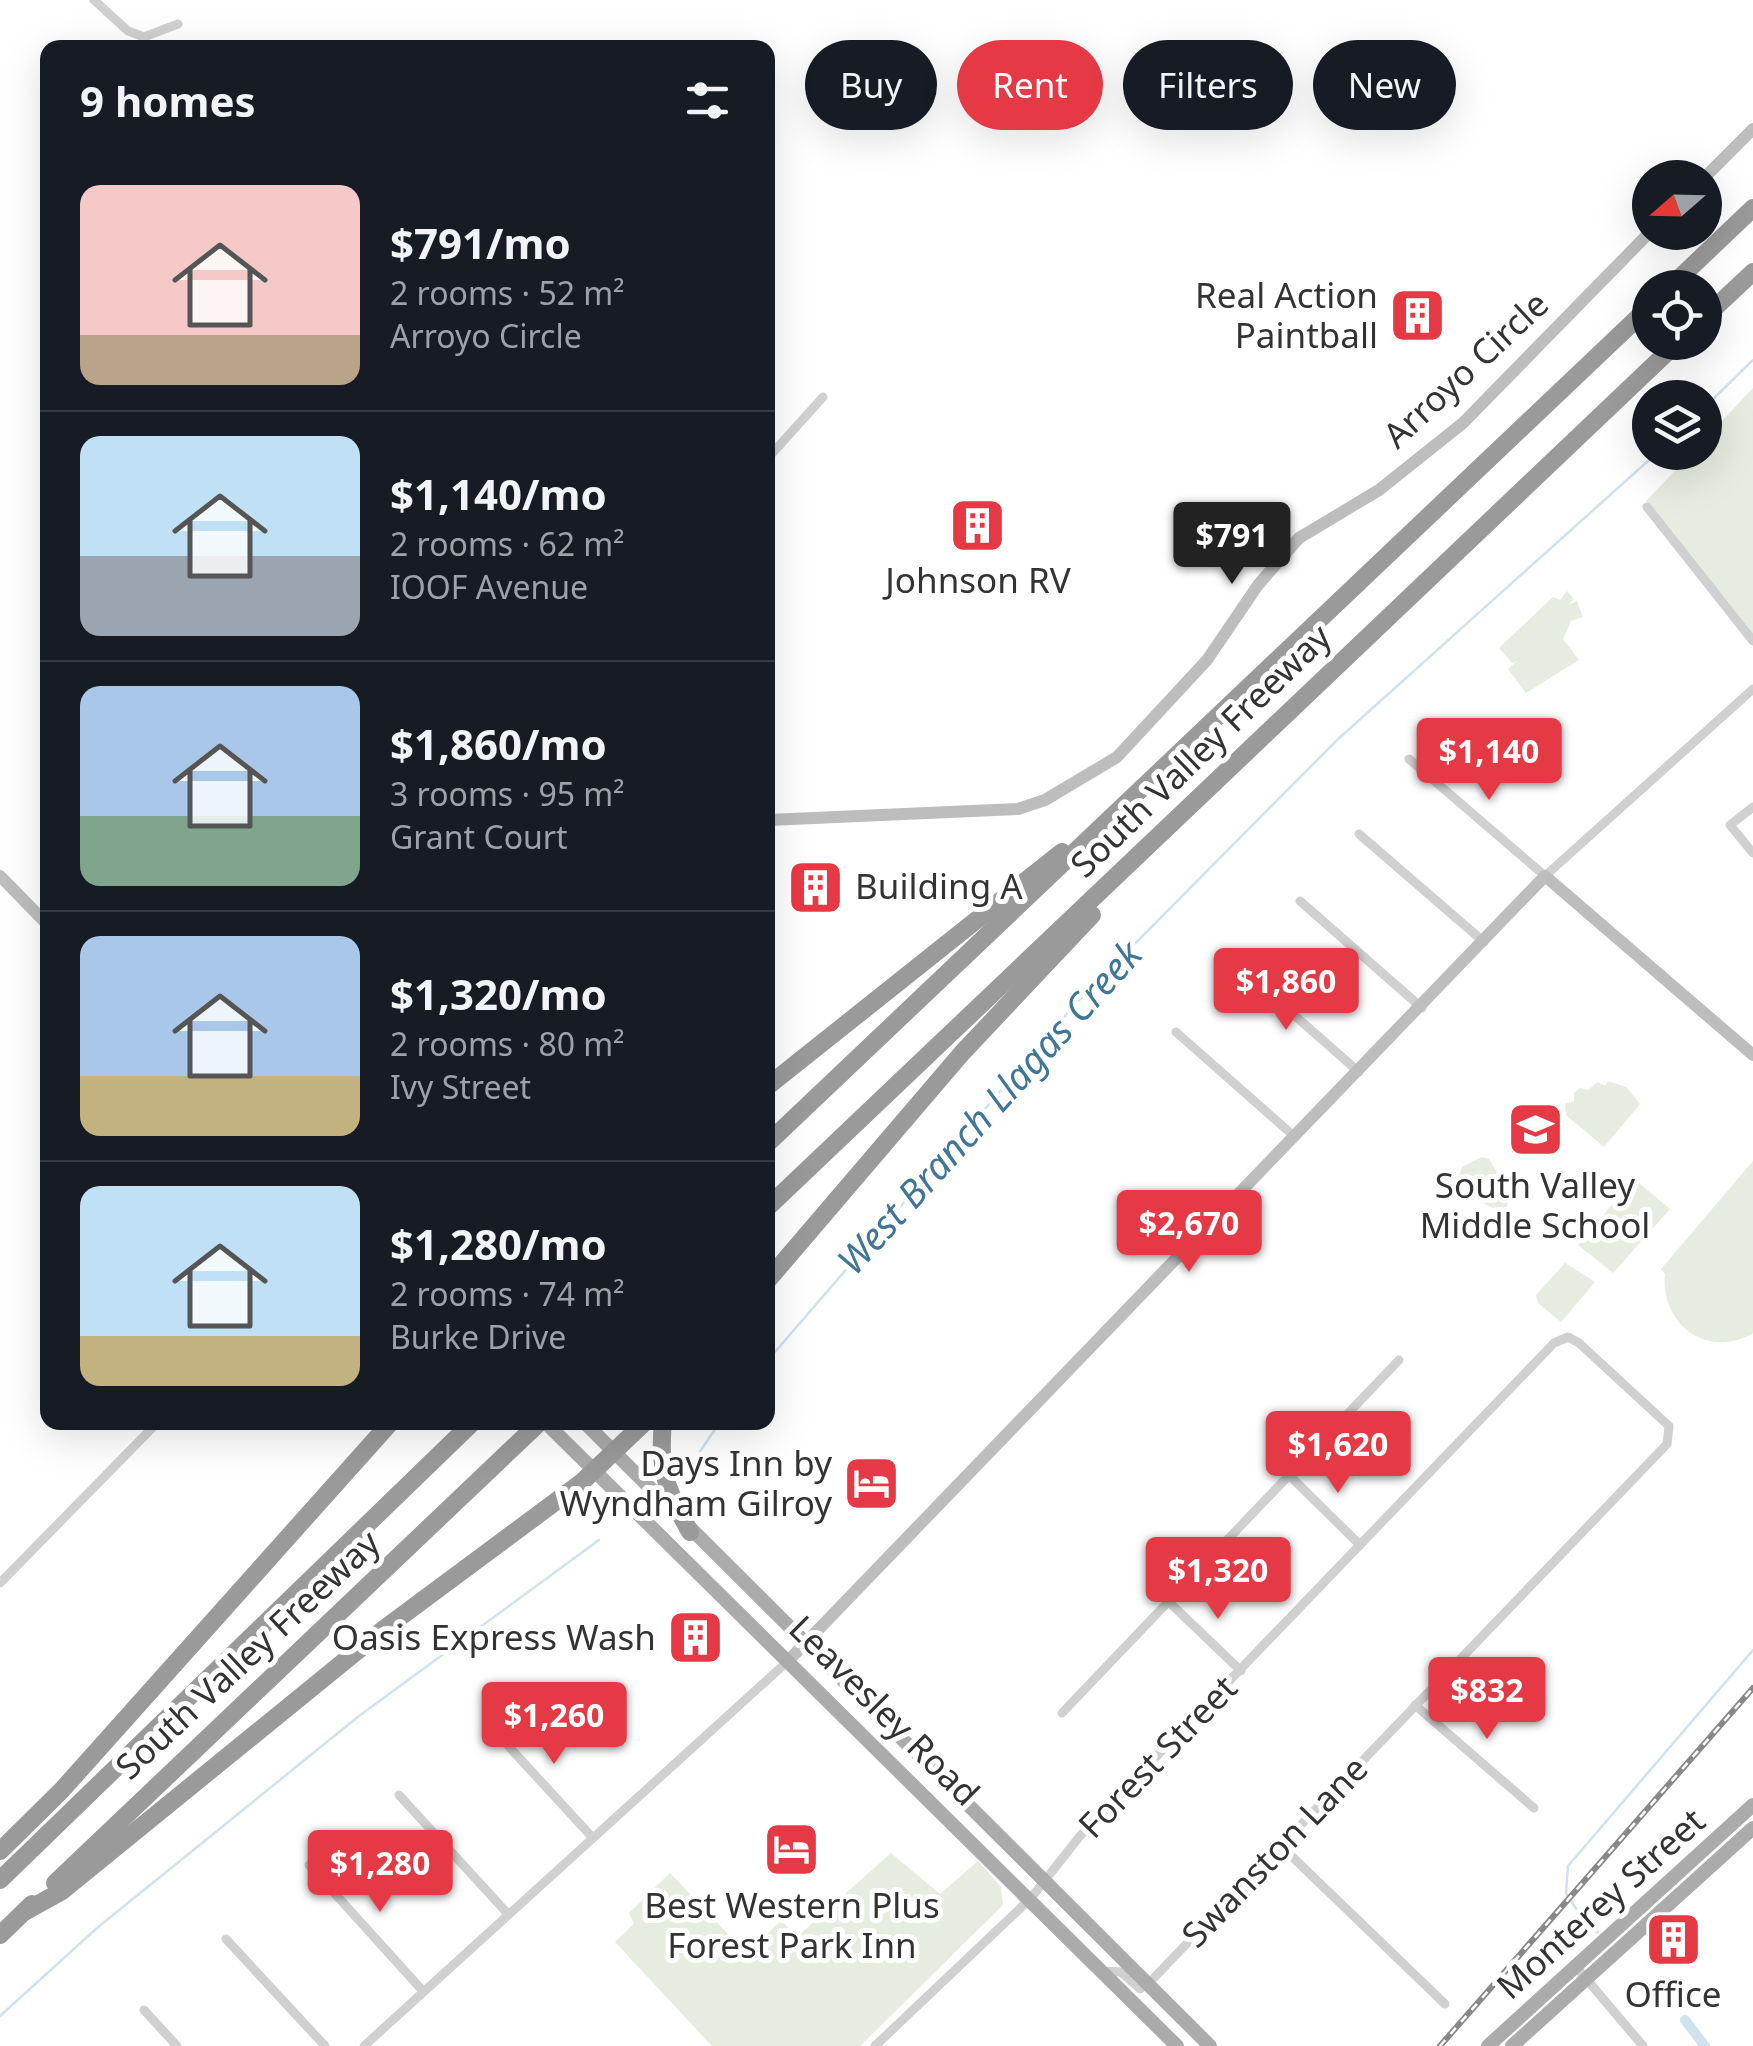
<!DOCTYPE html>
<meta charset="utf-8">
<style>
body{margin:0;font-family:"Noto Sans",sans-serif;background:#242831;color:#f1f3f6;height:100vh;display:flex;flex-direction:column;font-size:38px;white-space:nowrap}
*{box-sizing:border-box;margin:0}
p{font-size:32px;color:#9ea1a6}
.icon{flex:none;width:55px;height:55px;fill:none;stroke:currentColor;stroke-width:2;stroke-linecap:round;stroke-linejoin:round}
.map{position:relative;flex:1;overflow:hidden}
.sheet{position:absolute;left:40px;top:40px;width:735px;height:1390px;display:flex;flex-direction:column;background:#171b24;border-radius:20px;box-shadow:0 10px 40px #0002}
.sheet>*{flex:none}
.top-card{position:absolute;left:805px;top:40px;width:798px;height:90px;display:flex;gap:20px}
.needle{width:65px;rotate:250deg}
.tools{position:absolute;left:1632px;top:160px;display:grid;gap:20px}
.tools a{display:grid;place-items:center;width:90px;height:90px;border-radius:50%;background:#171b24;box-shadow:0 10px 40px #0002;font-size:50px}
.price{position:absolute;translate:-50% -85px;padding:0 22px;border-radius:10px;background:#e63946;color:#fff;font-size:32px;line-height:65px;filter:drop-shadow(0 2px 5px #0008)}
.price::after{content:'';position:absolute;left:50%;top:60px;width:30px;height:22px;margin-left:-15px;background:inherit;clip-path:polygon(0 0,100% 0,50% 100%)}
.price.selected{background:#222;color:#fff}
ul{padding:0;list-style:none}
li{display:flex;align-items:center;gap:30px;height:250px;padding:0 40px}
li+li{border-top:2px solid #363941}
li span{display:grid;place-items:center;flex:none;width:280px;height:200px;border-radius:20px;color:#555}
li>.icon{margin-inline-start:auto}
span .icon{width:120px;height:120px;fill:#fffc;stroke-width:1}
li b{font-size:42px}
h2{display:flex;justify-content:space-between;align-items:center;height:120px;padding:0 40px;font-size:42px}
.chip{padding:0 35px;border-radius:45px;background:#171b24;box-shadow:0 10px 40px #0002;font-size:35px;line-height:90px}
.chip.selected{background:#e63946;color:#fff}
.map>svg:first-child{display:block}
</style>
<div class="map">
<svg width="1753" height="2046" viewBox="0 0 1753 2046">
<rect width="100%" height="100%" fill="#fff"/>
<!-- green -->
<g fill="#e6ecdf">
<polygon points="1753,388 1753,637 1646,501 1692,453 1705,452 1705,439"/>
<polygon points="1567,591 1574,599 1568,605 1577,601 1583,617 1571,621 1563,639 1579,660 1526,693 1508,669 1517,661 1512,663 1499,648 1553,597 1560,600"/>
<polygon points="1608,1081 1626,1087 1640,1104 1604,1147 1566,1115 1565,1104 1574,1101 1574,1093 1580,1088 1588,1090 1598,1082 1605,1086"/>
<polygon points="1482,1157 1489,1159 1498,1174 1516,1183 1504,1213 1476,1200 1458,1179 1462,1167"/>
<path d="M 1753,1161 L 1753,1333 C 1707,1360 1660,1324 1665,1274 L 1661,1269 Z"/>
<polygon points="1634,1179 1670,1209 1613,1273 1578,1245"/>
<polygon points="1565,1263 1595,1282 1561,1322 1538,1303 1536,1295"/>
<polygon points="891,1853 940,1894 978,1861 1001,1887 1003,1905 860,2046 712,2046 615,1942 634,1924 629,1913 670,1873 746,1953 781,1921 798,1936"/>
</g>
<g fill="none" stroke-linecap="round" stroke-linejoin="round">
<!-- stream -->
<g stroke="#cfe2ee" stroke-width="2.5">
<polyline points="1705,407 1753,360"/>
<polyline points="768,1360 1079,1000 1337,740 1658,452"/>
<polyline points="697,1456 720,1422"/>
<polyline points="1598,1932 1590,1930 1566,1893 1568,1866 1753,1650"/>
<polyline points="0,2016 97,1928 359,1716 599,1540"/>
</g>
<!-- canal -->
<polyline stroke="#cfe2ee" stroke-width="10" points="1685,2020 1705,2046"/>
<!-- street -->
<g stroke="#d0d0d0" stroke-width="9">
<polyline points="94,0 128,31 144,37 178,24"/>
<polyline points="768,458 823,397"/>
<polyline points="1647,507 1753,641"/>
<polyline points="1409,759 1545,876 1753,689"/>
<polyline points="1753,807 1730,825 1753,853"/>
<polyline points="1359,834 1484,942"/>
<polyline points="1300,901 1422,1008"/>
<polyline points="1237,965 1359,1072"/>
<polyline points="1176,1032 1295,1137"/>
<polyline points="1289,1475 1360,1545"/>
<polyline points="0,1583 158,1422"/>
<polyline points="1168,1601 1241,1671"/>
<polyline points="1415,1705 1534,1808"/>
<polyline points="1062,1713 1399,1360"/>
<polyline points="488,1724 592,1837"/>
<polyline points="399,1795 508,1914"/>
<polyline points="1280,1845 1445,2004"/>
<polyline points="309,1865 422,1990"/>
<polyline points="226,1939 325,2046"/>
<polyline points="1577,1968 1643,2046"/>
<polyline points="144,2010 177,2046"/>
<polyline points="364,2046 788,1661"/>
<polyline points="875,2046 1031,1898 1080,1836 1554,1343 1568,1337 1579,1343 1669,1426 1667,1444 1148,1984 1140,1989 1121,1972 1103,1971"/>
</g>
<!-- secondary -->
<g stroke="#bdbdbd" stroke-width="12">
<polyline points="1704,178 1753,129"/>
<polyline points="768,820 1018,809 1045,800 1117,757 1207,660 1258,585 1299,538 1379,490 1463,423 1650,232"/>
<polyline points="0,876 48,925"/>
<polyline points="789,1660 1545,876 1753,1055"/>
</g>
<!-- primary -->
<g stroke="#ababab" stroke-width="14">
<polyline points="545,1422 1177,2046"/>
<polyline points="584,1422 1210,2046"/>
<polyline points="1488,2046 1753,1805"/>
<polyline points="1512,2046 1753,1828"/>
</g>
<!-- highway -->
<g stroke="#9a9a9a" stroke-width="18">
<polyline points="1669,288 1753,208"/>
<polyline points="1705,317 1753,272"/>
<polyline points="768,1086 1062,852"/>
<polyline points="768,1143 1650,306"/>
<polyline points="768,1207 1678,342"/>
<polyline points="768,1280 962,1053 1092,915"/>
<path d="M 663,1422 C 658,1472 667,1490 690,1532"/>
<polyline points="0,1851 61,1791 391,1422"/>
<polyline points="0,1880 473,1422"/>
<polyline points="55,1883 540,1422"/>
<polyline points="24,1912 62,1891 384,1629 582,1482 645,1422"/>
<polyline points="0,1935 32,1904"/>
</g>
<defs>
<polyline id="rail" points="1440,2046 1753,1688"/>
</defs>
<!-- rail casing -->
<use href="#rail" stroke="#888" stroke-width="6"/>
<!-- rail -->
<use href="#rail" stroke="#fff" stroke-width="2.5" stroke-dasharray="8" stroke-linecap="butt"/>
</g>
<!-- icons -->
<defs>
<symbol id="building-square" viewBox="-11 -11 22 22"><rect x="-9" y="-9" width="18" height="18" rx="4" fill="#e63946" stroke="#fff"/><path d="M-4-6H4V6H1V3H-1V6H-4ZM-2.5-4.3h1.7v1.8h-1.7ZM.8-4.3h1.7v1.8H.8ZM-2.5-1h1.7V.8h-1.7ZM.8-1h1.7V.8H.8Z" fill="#fff"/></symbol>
<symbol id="school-square" viewBox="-11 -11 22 22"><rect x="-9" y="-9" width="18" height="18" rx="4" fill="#e63946" stroke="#fff"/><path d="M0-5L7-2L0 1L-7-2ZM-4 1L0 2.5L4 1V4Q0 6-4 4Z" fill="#fff"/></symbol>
<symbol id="hotel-square" viewBox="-11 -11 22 22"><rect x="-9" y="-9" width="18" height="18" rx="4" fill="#e63946" stroke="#fff"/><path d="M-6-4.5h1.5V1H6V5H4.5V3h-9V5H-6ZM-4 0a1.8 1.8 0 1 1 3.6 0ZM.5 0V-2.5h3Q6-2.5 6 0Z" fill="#fff"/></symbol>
</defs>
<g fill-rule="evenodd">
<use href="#building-square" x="1386" y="284" width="63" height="63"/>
<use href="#building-square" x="946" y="494" width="63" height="63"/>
<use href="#building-square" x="784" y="856" width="63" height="63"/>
<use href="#school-square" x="1504" y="1098" width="63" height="63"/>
<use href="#hotel-square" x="840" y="1452" width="63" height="63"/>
<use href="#building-square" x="664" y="1606" width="63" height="63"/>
<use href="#hotel-square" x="760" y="1818" width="63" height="63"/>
<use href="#building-square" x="1642" y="1908" width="63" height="63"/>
</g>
<g text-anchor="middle" stroke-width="10" stroke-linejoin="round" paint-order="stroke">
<!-- poi labels -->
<g font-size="35" fill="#333" stroke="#fff">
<text x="1378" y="308" text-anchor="end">Real Action<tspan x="1378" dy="40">Paintball</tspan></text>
<text x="978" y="593">Johnson RV</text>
<text x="855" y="899" text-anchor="start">Building A</text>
<text x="1535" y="1198">South Valley<tspan x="1535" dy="40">Middle School</tspan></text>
<text x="832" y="1476" text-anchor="end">Days Inn by<tspan x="832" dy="40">Wyndham Gilroy</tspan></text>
<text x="656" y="1650" text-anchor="end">Oasis Express Wash</text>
<text x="792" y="1918">Best Western Plus<tspan x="792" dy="40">Forest Park Inn</tspan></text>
<text x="1673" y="2007">Office</text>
</g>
<!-- street labels -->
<g font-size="35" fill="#333" stroke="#fff">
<text transform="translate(1466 370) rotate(-43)" y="12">Arroyo Circle</text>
<text transform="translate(1201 751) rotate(-44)" y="12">South Valley Freeway</text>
<text transform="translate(248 1655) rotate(-43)" y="12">South Valley Freeway</text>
<text transform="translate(884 1711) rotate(45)" y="12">Leavesley Road</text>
<text transform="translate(1158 1757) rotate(-46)" y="12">Forest Street</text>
<text transform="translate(1275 1852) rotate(-46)" y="12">Swanston Lane</text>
<text transform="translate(1601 1904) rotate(-42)" y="12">Monterey Street</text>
</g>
<!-- water labels -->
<g font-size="38" font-style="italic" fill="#3f7597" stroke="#fff">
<text transform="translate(990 1108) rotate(-48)" y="13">West Branch Llagas Creek</text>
</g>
</g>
</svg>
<div class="tools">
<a><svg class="needle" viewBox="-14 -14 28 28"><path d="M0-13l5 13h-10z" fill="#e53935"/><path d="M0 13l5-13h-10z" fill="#9ea1a6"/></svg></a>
<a><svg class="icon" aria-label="locate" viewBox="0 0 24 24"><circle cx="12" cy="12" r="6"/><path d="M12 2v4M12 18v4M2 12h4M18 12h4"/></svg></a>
<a><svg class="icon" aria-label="layers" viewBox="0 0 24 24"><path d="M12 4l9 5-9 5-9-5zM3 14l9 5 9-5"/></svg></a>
</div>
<b class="price selected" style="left:1232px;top:587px">$791</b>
<b class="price" style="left:1489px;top:803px">$1,140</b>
<b class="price" style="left:1286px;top:1033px">$1,860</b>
<b class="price" style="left:1189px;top:1275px">$2,670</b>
<b class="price" style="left:1338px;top:1496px">$1,620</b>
<b class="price" style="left:1218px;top:1622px">$1,320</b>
<b class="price" style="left:1487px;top:1742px">$832</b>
<b class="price" style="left:554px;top:1767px">$1,260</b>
<b class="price" style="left:380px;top:1915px">$1,280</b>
<div class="top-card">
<a class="chip">Buy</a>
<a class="chip selected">Rent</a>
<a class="chip">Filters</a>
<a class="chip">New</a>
</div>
<section class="sheet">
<h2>9 homes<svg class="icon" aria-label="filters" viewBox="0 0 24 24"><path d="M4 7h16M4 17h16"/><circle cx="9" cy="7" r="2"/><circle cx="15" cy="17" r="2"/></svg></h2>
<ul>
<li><span style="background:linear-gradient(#f6c9c9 75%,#b9a48a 0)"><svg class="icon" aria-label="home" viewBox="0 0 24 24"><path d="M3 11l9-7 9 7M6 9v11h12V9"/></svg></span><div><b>$791/mo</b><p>2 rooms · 52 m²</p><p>Arroyo Circle</p></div></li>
<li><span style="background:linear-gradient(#bfe0f5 60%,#9aa5b1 0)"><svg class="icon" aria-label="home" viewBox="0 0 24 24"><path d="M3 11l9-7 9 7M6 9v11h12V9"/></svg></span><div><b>$1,140/mo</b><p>2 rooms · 62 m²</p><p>IOOF Avenue</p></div></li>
<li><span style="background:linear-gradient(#a9c7e8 65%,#7fa58c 0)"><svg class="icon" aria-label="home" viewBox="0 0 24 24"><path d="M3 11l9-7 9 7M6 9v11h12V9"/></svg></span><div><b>$1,860/mo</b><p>3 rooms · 95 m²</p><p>Grant Court</p></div></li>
<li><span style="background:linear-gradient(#a9c7e8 70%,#c2b280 0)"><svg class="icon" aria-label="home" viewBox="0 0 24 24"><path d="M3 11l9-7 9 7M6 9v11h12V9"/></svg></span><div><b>$1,320/mo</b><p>2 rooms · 80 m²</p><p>Ivy Street</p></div></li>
<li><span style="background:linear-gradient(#bfe0f5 75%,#c2b280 0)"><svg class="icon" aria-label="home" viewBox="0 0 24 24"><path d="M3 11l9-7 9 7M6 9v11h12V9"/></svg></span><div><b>$1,280/mo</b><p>2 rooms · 74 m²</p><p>Burke Drive</p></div></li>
</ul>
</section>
</div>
